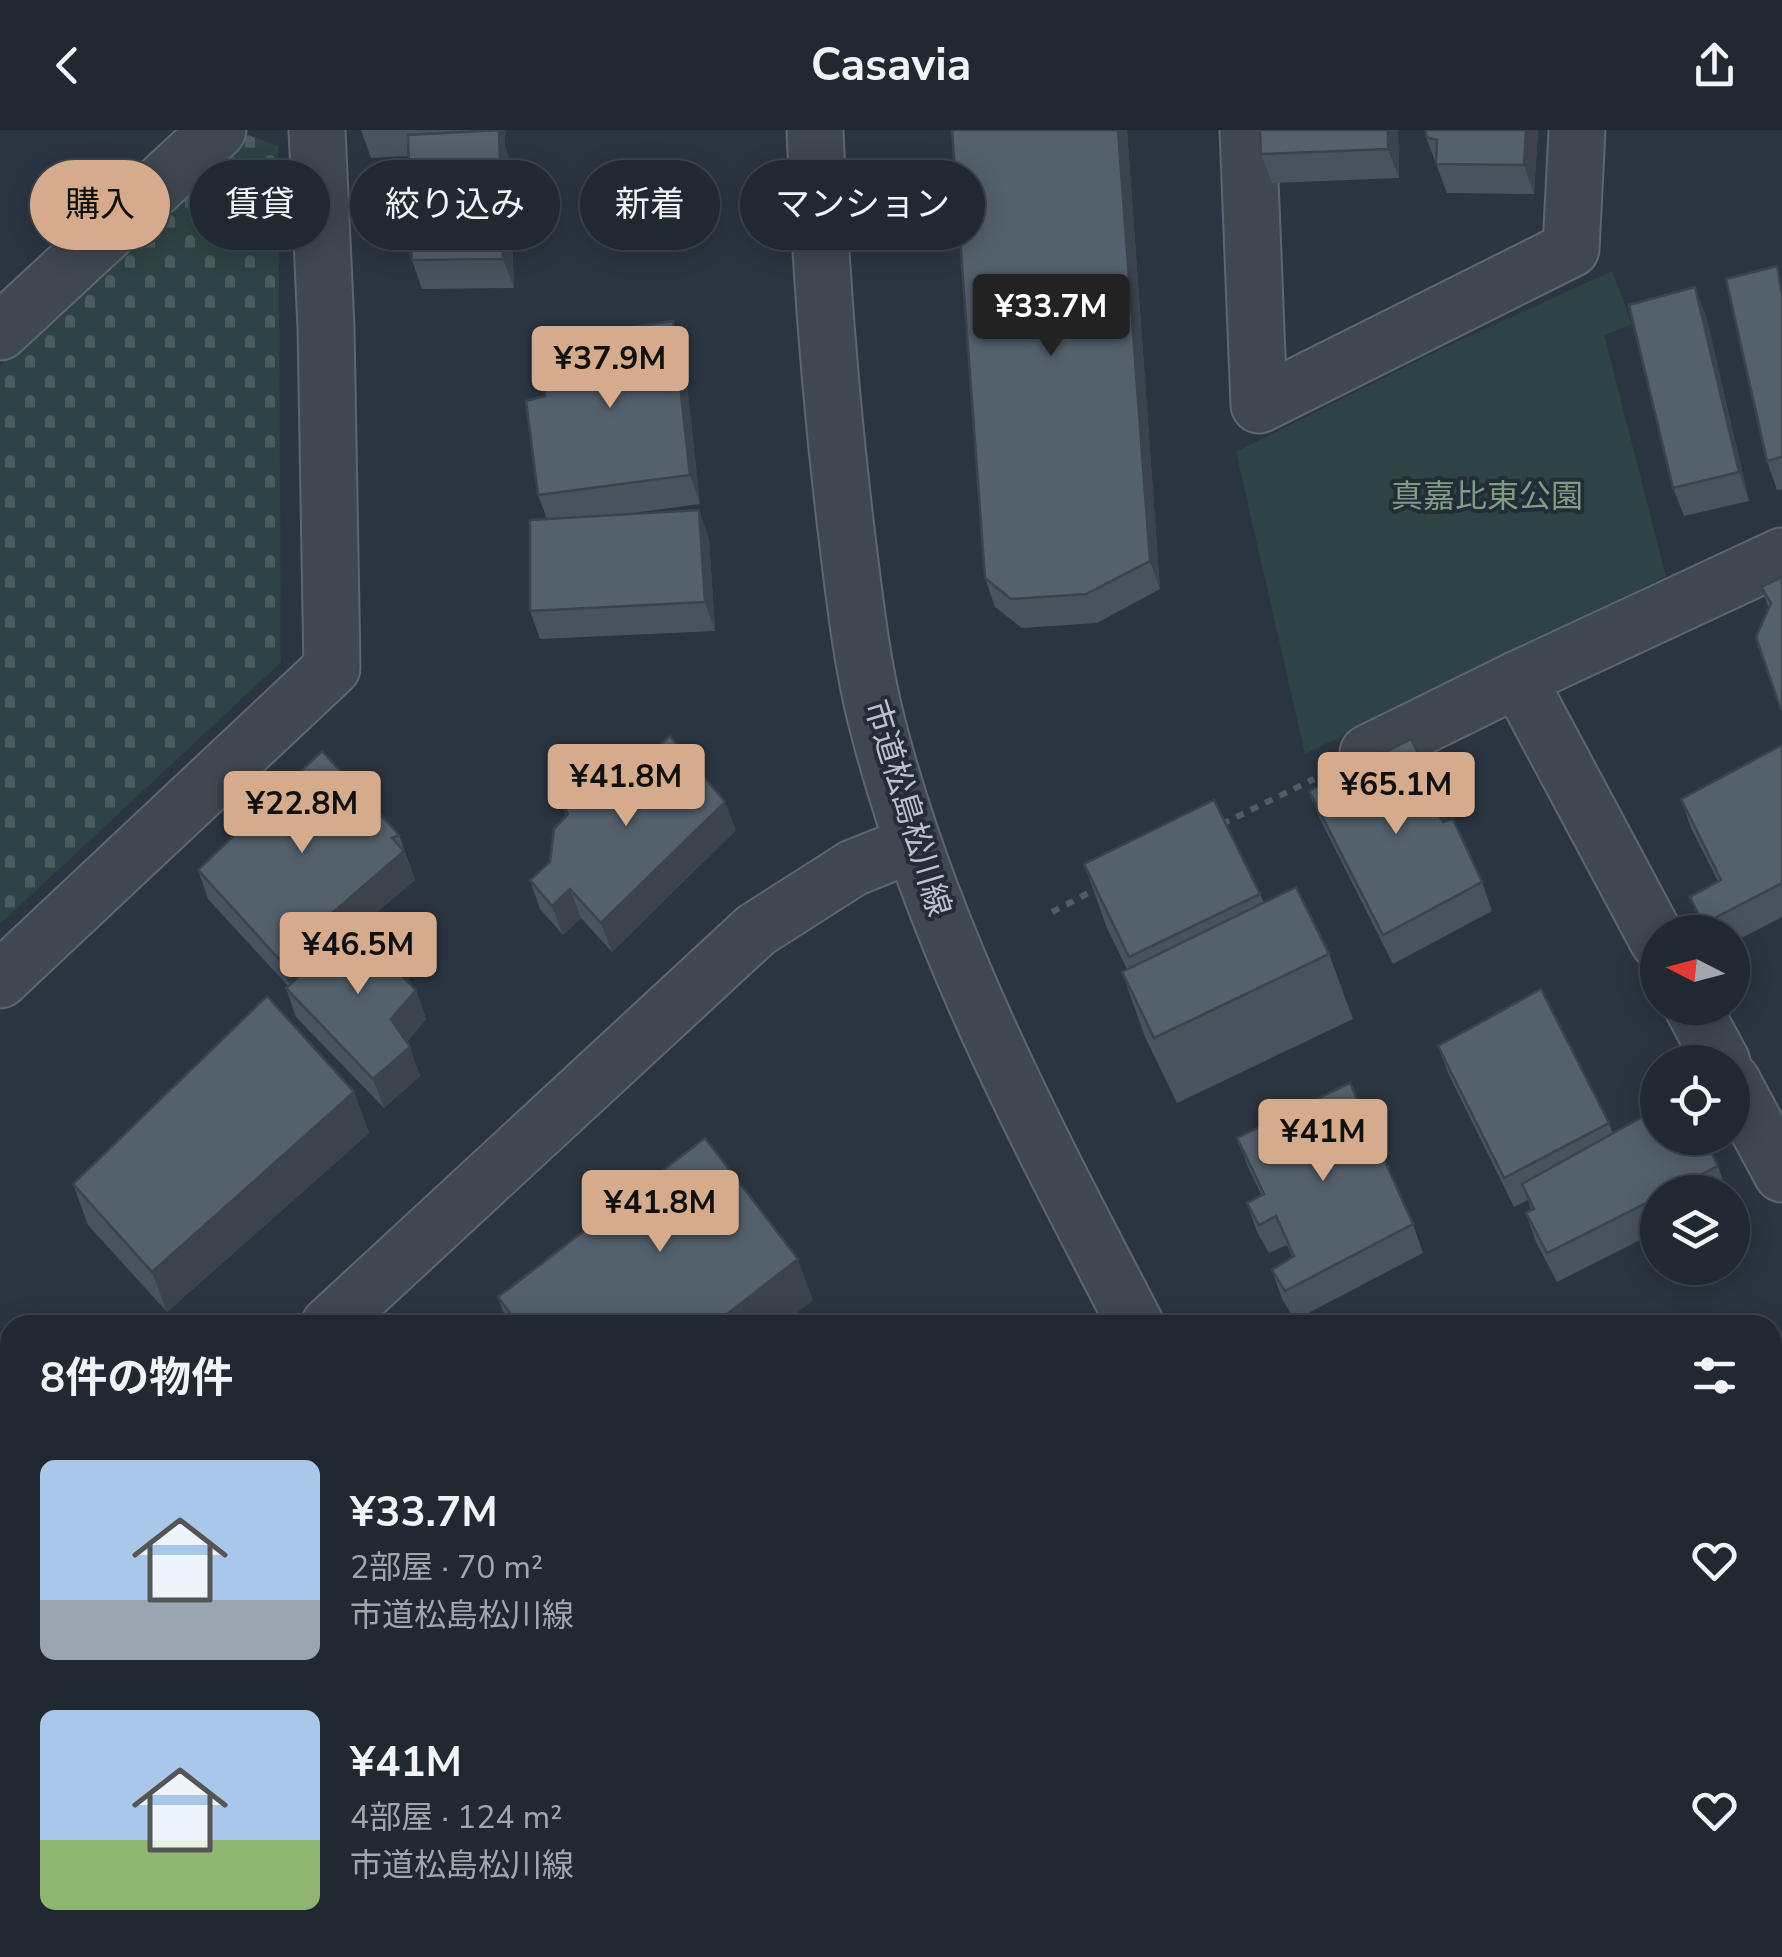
<!DOCTYPE html>
<html lang="ja">
<meta charset="utf-8">
<style>
body{margin:0;font-family:"Nunito Sans","Noto Sans JP",sans-serif;background:#2d343d;color:#f1f3f6;height:100vh;display:flex;flex-direction:column;font-size:38px;white-space:nowrap}
*{box-sizing:border-box;margin:0}
p{font-size:32px;color:#a2a6ab}
.icon{flex:none;width:55px;height:55px;fill:none;stroke:currentColor;stroke-width:2;stroke-linecap:round;stroke-linejoin:round}
.map{position:relative;flex:1;overflow:hidden}
.side{position:absolute;left:0px;top:1185px;width:1782px;height:642px;display:flex;flex-direction:column;background:#202831;border-radius:30px 30px 0 0;box-shadow:0 5px 25px #0003,0 0 0 2px #3d444d}
.side>*{flex:none}
.top-card{position:absolute;left:30px;top:30px;width:1000px;height:90px;display:flex;gap:20px}
.needle{width:65px;rotate:276deg}
.tools{position:absolute;left:1640px;top:785px;display:grid;gap:20px}
.tools a{display:grid;place-items:center;width:110px;height:110px;border-radius:50%;background:#202831;box-shadow:0 5px 25px #0003,0 0 0 2px #3d444d;font-size:50px}
.price{position:absolute;translate:-50% -85px;padding:0 22px;border-radius:10px;background:#d6ab8b;color:#111;font-size:32px;line-height:65px;filter:drop-shadow(0 2px 5px #0008)}
.price::after{content:'';position:absolute;left:50%;top:60px;width:30px;height:22px;margin-left:-15px;background:inherit;clip-path:polygon(0 0,100% 0,50% 100%)}
.price.on{background:#222;color:#fff}
ul{padding:0;list-style:none}
li{display:flex;align-items:center;gap:30px;height:250px;padding:0 40px}
li span{display:grid;place-items:center;flex:none;width:280px;height:200px;border-radius:15px;color:#555}
li>.icon{margin-inline-start:auto}
span .icon{width:120px;height:120px;fill:#fffc;stroke-width:1}
li b{font-size:42px}
h2{display:flex;justify-content:space-between;align-items:center;height:120px;padding:0 40px;font-size:42px}
.pill{padding:0 35px;border-radius:45px;background:#202831;box-shadow:0 5px 25px #0003,0 0 0 2px #3d444d;font-size:35px;line-height:90px}
.pill.on{background:#d6ab8b;color:#111}
header{display:flex;justify-content:space-between;align-items:center;height:130px;padding:0 40px;background:#202831;font-size:45px;font-weight:700}
.map>svg:first-child{display:block}
</style>
<header><svg class="icon" aria-label="back" viewBox="0 0 24 24"><path d="M15 5l-7 7 7 7"/></svg>Casavia<svg class="icon" aria-label="share" viewBox="0 0 24 24"><path d="M12 15V3M7 8l5-5 5 5M5 13v7h14v-7"/></svg></header>
<div class="map">
<svg width="1782" height="1827" viewBox="0 0 1782 1827">
<defs>
<pattern id="cemetery-stones" width="16" height="16" patternUnits="userSpaceOnUse" patternTransform="scale(2.5)"><rect width="16" height="16" fill="#2e4343"/><path d="M2 7V4a2 2 0 0 1 4 0v3zM10 15v-3a2 2 0 0 1 4 0v3z" fill="#4a5c5d"/></pattern>
</defs>
<rect width="100%" height="100%" fill="#2b3541"/>
<!-- cemetery -->
<polygon fill="url(#cemetery-stones)" points="245,4 278,16 281,532 0,794 0,236"/>
<!-- park -->
<g fill="#2e4343">
<polygon points="1612,141 1632,194 1604,205 1666,446 1305,624 1236,322 1437,221"/>
<polygon points="338,1818 831,1818 836,1827 328,1827"/>
</g>
<g fill="none" stroke-linecap="round" stroke-linejoin="round">
<defs>
<g id="minor">
<path d="M 815,0 C 820,133 830,266 846,399 C 854,463 861,531 877,593 C 931,805 1035,1002 1136,1195"/>
<polyline points="1248,0 1259,275 1571,119 1577,0"/>
<polyline points="0,202 218,0"/>
<polyline points="1368,623 1518,549"/>
<polyline points="1658,811 1518,549 1782,426"/>
<polyline points="0,850 332,538 326,198 317,0"/>
<polyline points="1693,878 1722,932"/>
<polyline points="1732,951 1782,1044"/>
<polyline points="329,1195 756,800 853,738 913,714"/>
<polyline points="0,1500 10,1491"/>
<polyline points="0,1770 10,1780"/>
<polyline points="50,1818 61,1827"/>
<polyline points="889,1818 894,1827"/>
<polyline points="1506,1818 1511,1827"/>
<polyline points="247,1827 258,1818"/>
</g>
</defs>
<!-- minor casing -->
<use href="#minor" stroke="#5d656e" stroke-width="59"/>
<!-- path -->
<g stroke="#4d5f61" stroke-width="6" stroke-dasharray="8 8" stroke-linecap="butt">
<polyline points="1222,694 1314,649"/>
<polyline points="1052,782 1100,757"/>
</g>
<!-- minor -->
<use href="#minor" stroke="#3f4751" stroke-width="55"/>
</g>
<!-- wall -->
<g fill="#48535d">
<polygon points="361,0 505,0 505,17 509,28 514,158 422,159 412,130 409,26 371,28"/>
<polygon points="1127,0 1160,459 1097,493 1022,498 995,477 985,448"/>
<polygon points="1398,0 1399,48 1272,53 1261,24"/>
<polygon points="1426,0 1538,0 1534,64 1447,63 1426,7"/>
<polygon points="1782,150 1782,359 1777,360 1767,331"/>
<polygon points="1706,186 1749,371 1684,386 1673,358"/>
<polygon points="673,191 683,219 700,374 618,385 709,409 715,501 540,509 530,481 547,389 538,365 545,266"/>
<polygon points="1782,447 1782,582 1756,507 1769,479 1761,457"/>
<polygon points="1782,615 1782,787 1732,813 1732,802 1704,802 1690,767 1718,751 1691,698 1681,669"/>
<polygon points="617,654 736,700 612,822 581,788 563,805 540,779 530,750 550,732 566,686 562,674"/>
<polygon points="1309,661 1441,669 1448,690 1482,752 1492,781 1393,834 1320,689"/>
<polygon points="399,705 415,750 364,793 405,837 412,856 416,860 426,889 407,912 420,946 384,978 296,887 286,858 288,856 208,769 198,740"/>
<polygon points="1084,734 1260,764 1264,773 1329,824 1353,889 1177,973 1145,907 1122,842 1127,839 1107,798"/>
<polygon points="1438,916 1609,993 1613,1004 1718,1036 1727,1062 1658,1062 1658,1101 1557,1152 1536,1112 1526,1083 1531,1080 1528,1070 1514,1077 1449,945"/>
<polygon points="354,962 369,1003 167,1182 88,1095 73,1054"/>
<polygon points="1237,1008 1413,1094 1423,1123 1295,1190 1282,1169 1272,1140 1292,1127 1287,1115 1269,1123 1257,1102 1247,1073 1262,1066 1248,1037"/>
<polygon points="498,1167 813,1170 781,1195 508,1195"/>
<polygon points="1772,1692 1782,1709 1782,1827 1699,1827 1694,1818 1772,1818"/>
<polygon points="121,1818 203,1818 193,1827 130,1827"/>
<polygon points="952,1818 1093,1818 1098,1827 957,1827"/>
<polygon points="1199,1818 1320,1818 1320,1819 1304,1827 1205,1827"/>
</g>
<!-- shaded-wall -->
<g fill="#3b434c">
<polygon points="497,0 505,0 505,17 509,28 514,158 503,129"/>
<polygon points="1118,0 1127,0 1160,459 1150,431"/>
<polygon points="1388,0 1398,0 1399,48 1388,19"/>
<polygon points="1526,0 1538,0 1534,64 1524,35"/>
<polygon points="1695,157 1706,186 1749,371 1739,342"/>
<polygon points="673,191 683,219 700,374 690,345"/>
<polygon points="699,380 709,409 715,501 705,472"/>
<polygon points="1441,669 1451,698 1443,705 1433,676"/>
<polygon points="725,672 736,700 612,822 601,793"/>
<polygon points="404,721 415,750 290,857 279,829"/>
<polygon points="570,759 581,788 563,805 552,776"/>
<polygon points="405,837 414,862 416,860 426,889 402,918 391,889 398,842"/>
<polygon points="410,917 420,946 384,978 373,949"/>
<polygon points="354,962 369,1003 167,1182 152,1142"/>
<polygon points="798,1129 813,1170 781,1195 713,1195"/>
<polygon points="163,1818 203,1818 193,1827 154,1827"/>
<polygon points="1207,1818 1225,1818 1228,1827 1211,1827"/>
</g>
<!-- building -->
<g fill="#54606c" stroke="#3b434c" stroke-width="2.5">
<polygon points="499,0 503,129 412,130 408,5"/>
<polygon points="952,0 1118,0 1150,431 1086,464 1011,469 985,448"/>
<polygon points="1260,0 1388,0 1388,19 1261,24"/>
<polygon points="1426,0 1526,0 1524,35 1436,34 1437,10 1426,7"/>
<polygon points="1777,136 1782,164 1782,327 1767,331 1726,149"/>
<polygon points="1695,157 1739,342 1673,358 1629,175"/>
<polygon points="673,191 690,345 538,365 526,271 545,266 543,237 557,208"/>
<polygon points="699,380 705,472 530,481 530,390"/>
<polygon points="1782,447 1782,576 1780,577 1756,507 1771,473 1761,457"/>
<polygon points="670,606 725,672 601,793 570,759 552,776 530,750 550,732 554,699 568,684 562,674 597,640 617,654"/>
<polygon points="1411,609 1441,669 1433,676 1443,692 1453,689 1482,752 1383,805 1309,661"/>
<polygon points="1782,615 1782,753 1703,794 1690,767 1721,750 1681,669"/>
<polygon points="322,621 399,705 392,708 404,721 279,829 198,740"/>
<polygon points="1214,670 1260,764 1129,827 1084,734"/>
<polygon points="1296,757 1329,824 1154,908 1122,842"/>
<polygon points="360,789 405,837 398,842 416,860 391,889 410,917 373,949 286,858"/>
<polygon points="1541,859 1609,993 1504,1048 1438,916"/>
<polygon points="267,866 354,962 152,1142 73,1054"/>
<polygon points="1350,953 1413,1094 1285,1161 1272,1140 1294,1126 1276,1086 1259,1095 1247,1073 1264,1064 1237,1008"/>
<polygon points="1653,981 1658,990 1658,1008 1667,1008 1675,1022 1705,1009 1718,1036 1666,1062 1658,1062 1658,1067 1547,1123 1526,1083 1534,1079 1522,1054"/>
<polygon points="705,1008 798,1129 713,1195 519,1195 498,1167"/>
<polygon points="1772,1692 1782,1709 1782,1805 1772,1810"/>
<polygon points="0,1811 14,1827 0,1827"/>
<polygon points="138,1818 163,1818 154,1827 147,1827"/>
<polygon points="957,1818 999,1818 983,1827 962,1827"/>
<polygon points="1017,1818 1093,1818 1098,1827 1000,1827"/>
<polygon points="1706,1818 1759,1818 1742,1827 1711,1827"/>
</g>
<g text-anchor="middle" stroke-width="8" stroke-linejoin="round" paint-order="stroke">
<!-- park labels -->
<g font-size="32" fill="#7d9e83" stroke="#232c37">
<text x="1487" y="377">真嘉比東公園</text>
</g>
<!-- street labels -->
<g font-size="32" fill="#bcc2cb" stroke="#232c37">
<text transform="translate(908 678) rotate(73)" y="11">市道松島松川線</text>
</g>
</g>
</svg>
<div class="tools">
<a><svg class="needle" viewBox="-14 -14 28 28"><path d="M0-13l5 13h-10z" fill="#e53935"/><path d="M0 13l5-13h-10z" fill="#a2a6ab"/></svg></a>
<a><svg class="icon" aria-label="locate" viewBox="0 0 24 24"><circle cx="12" cy="12" r="6"/><path d="M12 2v4M12 18v4M2 12h4M18 12h4"/></svg></a>
<a><svg class="icon" aria-label="layers" viewBox="0 0 24 24"><path d="M12 4l9 5-9 5-9-5zM3 14l9 5 9-5"/></svg></a>
</div>
<b class="price on" style="left:1051px;top:229px">¥33.7M</b>
<b class="price" style="left:610px;top:281px">¥37.9M</b>
<b class="price" style="left:626px;top:699px">¥41.8M</b>
<b class="price" style="left:1396px;top:707px">¥65.1M</b>
<b class="price" style="left:302px;top:726px">¥22.8M</b>
<b class="price" style="left:358px;top:867px">¥46.5M</b>
<b class="price" style="left:1323px;top:1054px">¥41M</b>
<b class="price" style="left:660px;top:1125px">¥41.8M</b>
<div class="top-card">
<a class="pill on">購入</a>
<a class="pill">賃貸</a>
<a class="pill">絞り込み</a>
<a class="pill">新着</a>
<a class="pill">マンション</a>
</div>
<section class="side">
<h2>8件の物件<svg class="icon" aria-label="filters" viewBox="0 0 24 24"><path d="M4 7h16M4 17h16"/><circle cx="9" cy="7" r="2"/><circle cx="15" cy="17" r="2"/></svg></h2>
<ul>
<li><span style="background:linear-gradient(#a9c7e8 70%,#9aa5b1 0)"><svg class="icon" aria-label="home" viewBox="0 0 24 24"><path d="M3 11l9-7 9 7M6 9v11h12V9"/></svg></span><div><b>¥33.7M</b><p>2部屋 · 70 m²</p><p>市道松島松川線</p></div><svg class="icon" aria-label="heart" viewBox="0 0 24 24"><path d="M12 20l-8-8c-3-5 5-10 8-4 3-6 11-1 8 4z"/></svg></li>
<li><span style="background:linear-gradient(#a9c7e8 65%,#8fb573 0)"><svg class="icon" aria-label="home" viewBox="0 0 24 24"><path d="M3 11l9-7 9 7M6 9v11h12V9"/></svg></span><div><b>¥41M</b><p>4部屋 · 124 m²</p><p>市道松島松川線</p></div><svg class="icon" aria-label="heart" viewBox="0 0 24 24"><path d="M12 20l-8-8c-3-5 5-10 8-4 3-6 11-1 8 4z"/></svg></li>
</ul>
</section>
</div>
